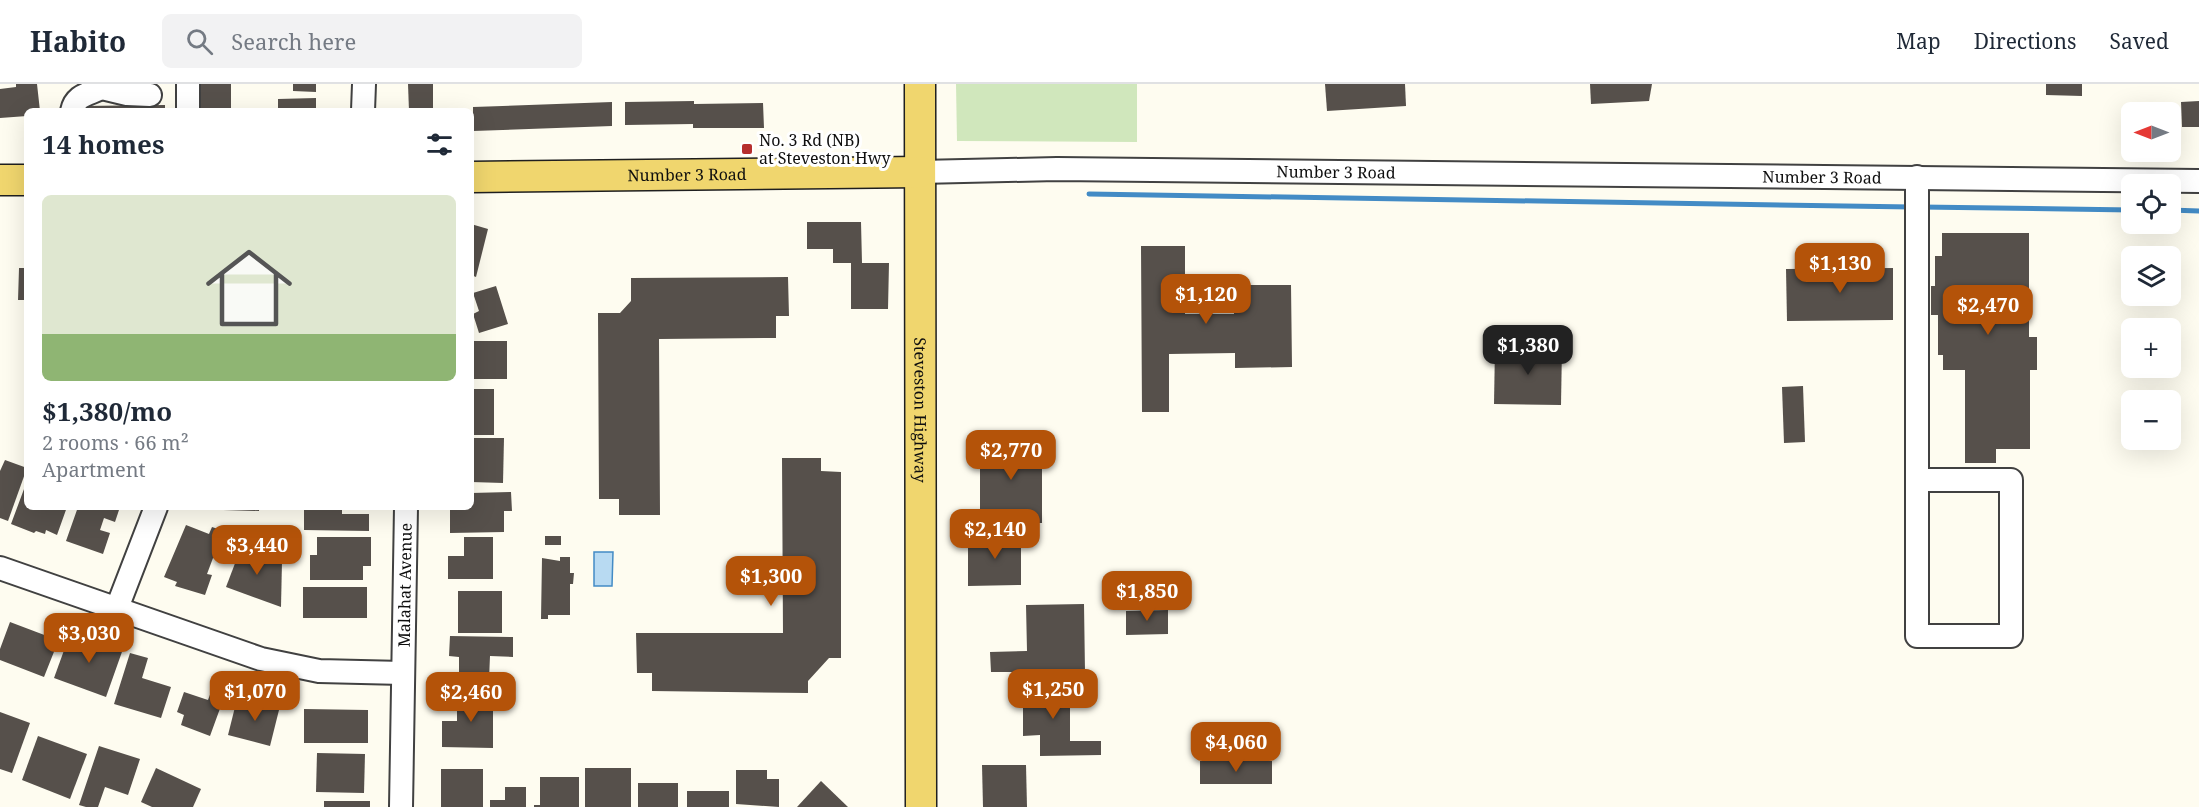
<!DOCTYPE html>
<meta charset="utf-8">
<style>
body{margin:0;font-family:"Noto Serif",serif;background:#f2f2f3;color:#1f2937;height:100vh;display:flex;flex-direction:column;font-size:22px;white-space:nowrap}
*{box-sizing:border-box;margin:0}
p{font-size:20px;color:#747a83}
.icon{flex:none;width:33px;height:33px;fill:none;stroke:currentColor;stroke-width:2;stroke-linecap:round;stroke-linejoin:round}
.map{position:relative;flex:1;overflow:hidden}
.panel{position:absolute;left:24px;top:24px;width:450px;height:402px;display:flex;flex-direction:column;background:#fff;border-radius:9px;box-shadow:0 6px 24px #0002}
.panel>*{flex:none}
.needle{width:39px;rotate:270deg}
.fabs{position:absolute;left:2121px;top:18px;display:grid;gap:12px}
.fabs a{display:grid;place-items:center;width:60px;height:60px;border-radius:9px;background:#fff;box-shadow:0 6px 24px #0002;font-size:30px}
.price{position:absolute;translate:-50% -51px;padding:0 14px;border-radius:12px;background:#b45309;color:#fff;font-size:20px;line-height:39px;filter:drop-shadow(0 2px 3px #0008)}
.price::after{content:'';position:absolute;left:50%;top:36px;width:18px;height:14px;margin-left:-9px;background:inherit;clip-path:polygon(0 0,100% 0,50% 100%)}
.price.selected{background:#222;color:#fff}
ul{padding:0;list-style:none}
li{display:grid;align-content:center;gap:12px;height:318px;padding:0 18px}
li span{display:grid;place-items:center;height:186px;border-radius:9px;color:#555}
li>.icon{margin-inline-start:auto}
span .icon{width:108px;height:108px;fill:#fffc;stroke-width:1}
li b{font-size:26px}
h2{display:flex;justify-content:space-between;align-items:center;height:72px;padding:0 18px;font-size:26px}
header{display:flex;align-items:center;gap:36px;box-sizing:border-box;height:84px;padding:0 30px;background:#fff;border-bottom:2px solid #e0e1e3}
header strong{font-size:28px}
nav{display:flex;gap:33px;margin-inline-start:auto;font-size:21px}
.search{width:420px;height:54px;background:#f2f2f3;display:flex;align-items:center;gap:15px;box-sizing:border-box;padding:0 21px;border-radius:9px;color:#747a83;font-size:22px}
.map>svg:first-child{display:block}
</style>
<header>
<strong>Habito</strong>
<div class="search"><svg class="icon" aria-label="search" viewBox="0 0 24 24"><circle cx="10" cy="10" r="6"/><path d="M15 15l6 6"/></svg>Search here</div>
<nav><a>Map</a><a>Directions</a><a>Saved</a></nav>
</header>
<div class="map">
<svg width="2199" height="723" viewBox="0 0 2199 723">
<rect width="100%" height="100%" fill="#fefcf0"/>
<!-- green -->
<polygon fill="#d0e7bc" points="956,0 1137,0 1137,58 957,57"/>
<!-- water -->
<polygon fill="#b8daf2" stroke="#438bc5" stroke-width="1.5" points="594,468 613,468 612,502 594,502"/>
<g fill="none" stroke-linecap="round" stroke-linejoin="round">
<!-- stream -->
<g stroke="#438bc5" stroke-width="5">
<polyline points="1089,110 1912,123"/>
<polyline points="1921,123 2132,126"/>
<polyline points="2170,126 2199,127"/>
</g>
</g>
<!-- building -->
<g fill="#56504b">
<polygon points="16,0 37,0 40,27 27,27 27,32 0,34 0,5 16,3"/>
<rect x="198" y="0" width="33" height="27"/>
<polygon points="293,0 316,0 316,8 293,7"/>
<polygon points="408,0 433,0 433,27 409,27"/>
<polygon points="1325,0 1405,0 1406,22 1327,27"/>
<polygon points="1590,0 1652,0 1649,17 1591,20"/>
<polygon points="2046,0 2082,0 2082,12 2046,11"/>
<polygon points="316,14 316,27 278,27 278,15"/>
<polygon points="694,17 694,20 763,19 764,44 693,44 693,40 625,41 625,18"/>
<polygon points="2199,17 2199,43 2182,43 2181,18"/>
<polygon points="612,18 612,42 473,47 473,23"/>
<polygon points="165,21 165,27 82,27 82,22"/>
<polygon points="807,138 861,138 862,179 889,179 888,225 851,225 851,179 833,179 833,165 807,165"/>
<polygon points="471,140 488,145 476,193 471,191"/>
<polygon points="1942,149 2029,149 2029,253 2037,253 2037,286 2030,286 2030,365 1996,365 1996,379 1965,379 1965,286 1943,286 1943,271 1938,271 1938,231 1931,231 1931,202 1935,202 1935,172 1942,172"/>
<polygon points="1141,162 1185,162 1185,230 1234,230 1233,201 1291,201 1292,283 1235,284 1235,269 1169,270 1169,328 1142,328"/>
<polygon points="19,184 27,184 27,216 18,216"/>
<polygon points="1893,184 1893,236 1787,237 1786,185"/>
<polygon points="788,193 789,232 776,232 776,254 659,255 660,431 619,431 619,415 599,415 598,229 620,229 631,217 631,194"/>
<polygon points="496,202 508,240 479,249 473,230 479,227 473,209"/>
<rect x="472" y="257" width="35" height="38"/>
<polygon points="1495,262 1562,263 1561,321 1494,320"/>
<polygon points="1803,302 1805,358 1784,359 1782,303"/>
<rect x="471" y="305" width="23" height="46"/>
<polygon points="471,354 504,354 503,399 471,398"/>
<rect x="980" y="355" width="62" height="84"/>
<polygon points="782,374 821,374 821,387 841,388 841,574 829,574 808,597 808,609 652,607 652,589 637,589 636,549 783,549"/>
<polygon points="5,376 27,384 8,437 0,434 0,387"/>
<polygon points="27,397 27,423 67,423 57,451 46,446 45,450 36,447 34,449 11,440"/>
<polygon points="511,408 512,427 504,427 504,448 450,449 450,423 471,423 471,409"/>
<polygon points="78,423 120,423 115,438 104,434 100,446 110,449 103,470 66,457"/>
<polygon points="224,423 259,423 259,427 223,426"/>
<polygon points="304,423 342,423 342,430 369,430 369,447 304,446"/>
<polygon points="186,441 209,450 212,443 227,448 217,475 213,474 207,490 212,491 205,511 175,502 177,498 164,493"/>
<polygon points="1021,449 1021,501 968,502 968,450"/>
<rect x="545" y="452" width="16" height="9"/>
<polygon points="317,453 371,453 371,482 363,482 363,496 310,496 310,471 317,471"/>
<polygon points="464,453 493,453 493,495 448,495 448,472 464,472"/>
<polygon points="242,461 282,477 281,523 226,503"/>
<polygon points="560,473 570,473 570,489 574,489 573,500 570,500 570,531 548,531 548,535 541,535 542,474 560,477"/>
<rect x="303" y="503" width="64" height="31"/>
<rect x="458" y="507" width="44" height="42"/>
<polygon points="1084,520 1085,588 991,588 990,568 1027,567 1026,521"/>
<polygon points="1168,526 1168,550 1126,551 1126,527"/>
<polygon points="55,530 67,535 44,593 0,576 0,565 10,538 47,552"/>
<polygon points="71,547 123,565 106,613 54,594"/>
<polygon points="450,552 513,553 513,573 490,572 489,596 459,595 459,573 449,572"/>
<polygon points="130,569 148,574 142,594 171,603 161,634 114,620"/>
<polygon points="217,592 230,597 210,652 181,641 184,631 177,628 184,608 208,616"/>
<polygon points="1070,597 1070,657 1101,657 1101,671 1040,672 1040,651 1023,652 1023,598"/>
<polygon points="457,609 493,609 493,664 442,663 442,637 457,637"/>
<polygon points="261,613 281,618 270,662 228,651 236,619 259,624"/>
<polygon points="304,625 368,626 368,659 304,659"/>
<polygon points="0,628 30,639 12,689 0,685"/>
<polygon points="38,652 87,670 70,715 22,696"/>
<polygon points="99,662 140,675 128,711 105,703 98,723 86,723 79,721"/>
<polygon points="317,669 365,670 364,709 316,708"/>
<rect x="1200" y="677" width="72" height="23"/>
<polygon points="982,681 1026,681 1027,723 983,723"/>
<polygon points="156,684 201,705 193,723 152,723 141,718"/>
<rect x="585" y="684" width="46" height="39"/>
<rect x="441" y="685" width="42" height="38"/>
<polygon points="736,686 767,686 767,695 779,695 779,723 736,720"/>
<polygon points="540,693 579,693 579,723 534,723 534,721 540,721"/>
<polygon points="821,697 848,723 797,723"/>
<rect x="638" y="699" width="40" height="24"/>
<polygon points="505,703 526,703 526,723 490,723 490,716 505,716"/>
<rect x="687" y="707" width="42" height="16"/>
<rect x="324" y="717" width="46" height="6"/>
</g>
<g fill="none" stroke-linecap="round" stroke-linejoin="round">
<defs>
<g id="minor">
<polyline points="188,0 188,27"/>
<polyline points="102,4 127,10 150,11"/>
<path d="M 72,27 C 76,7 95,11 107,0"/>
<polyline points="363,27 364,0"/>
<path id="s1" d="M 920,88 L 1057,85 L 2199,97"/>
<polyline points="1917,396 2011,396 2011,552 1917,552 1917,93"/>
<polyline points="0,484 261,575 319,587 403,589"/>
<polyline points="117,524 156,423"/>
<path id="s2" d="M 401,723 L 406,423"/>
</g>
<g id="major">
<path id="s3" d="M 920,0 L 921,723"/>
<path id="s4" d="M 471,93 L 920,88"/>
<polyline points="0,96 27,96"/>
</g>
</defs>
<!-- minor casing -->
<use href="#minor" stroke="#414141" stroke-width="26"/>
<!-- major casing -->
<use href="#major" stroke="#1f1f1f" stroke-width="33"/>
<!-- minor -->
<use href="#minor" stroke="#fff" stroke-width="22"/>
<!-- major -->
<use href="#major" stroke="#f0d66e" stroke-width="30"/>
</g>
<!-- markers -->
<rect fill="#b62f2e" stroke="#fff" stroke-width="2" x="741" y="59" width="12" height="12" rx="3"/>
<g text-anchor="middle" stroke-width="6" stroke-linejoin="round" paint-order="stroke">
<!-- poi labels -->
<g font-size="16" fill="#0e0e0e" stroke="#fff" text-anchor="start">
<text x="759" y="62">No. 3 Rd (NB)<tspan x="759" dy="18">at Steveston Hwy</tspan></text>
</g>
<!-- street labels -->
<g font-size="16" fill="#0e0e0e" stroke="#fff">
<text dy="6" stroke="none"><textPath href="#s1" startOffset="416">Number 3 Road</textPath></text>
<text dy="6" stroke="none"><textPath href="#s4" startOffset="216">Number 3 Road</textPath></text>
<text dy="6" stroke="none"><textPath href="#s1" startOffset="902">Number 3 Road</textPath></text>
<text dy="6" stroke="none"><textPath href="#s3" startOffset="326">Steveston Highway</textPath></text>
<text dy="6" stroke="none"><textPath href="#s2" startOffset="222">Malahat Avenue</textPath></text>
</g>
</g>
</svg>
<div class="fabs">
<a><svg class="needle" viewBox="-14 -14 28 28"><path d="M0-13l5 13h-10z" fill="#e53935"/><path d="M0 13l5-13h-10z" fill="#747a83"/></svg></a>
<a><svg class="icon" aria-label="locate" viewBox="0 0 24 24"><circle cx="12" cy="12" r="6"/><path d="M12 2v4M12 18v4M2 12h4M18 12h4"/></svg></a>
<a><svg class="icon" aria-label="layers" viewBox="0 0 24 24"><path d="M12 4l9 5-9 5-9-5zM3 14l9 5 9-5"/></svg></a>
<a>+</a>
<a>−</a>
</div>
<b class="price" style="left:1840px;top:210px">$1,130</b>
<b class="price" style="left:1206px;top:241px">$1,120</b>
<b class="price" style="left:1988px;top:252px">$2,470</b>
<b class="price selected" style="left:1528px;top:292px">$1,380</b>
<b class="price" style="left:1011px;top:397px">$2,770</b>
<b class="price" style="left:995px;top:476px">$2,140</b>
<b class="price" style="left:257px;top:492px">$3,440</b>
<b class="price" style="left:771px;top:523px">$1,300</b>
<b class="price" style="left:1147px;top:538px">$1,850</b>
<b class="price" style="left:89px;top:580px">$3,030</b>
<b class="price" style="left:1053px;top:636px">$1,250</b>
<b class="price" style="left:255px;top:638px">$1,070</b>
<b class="price" style="left:471px;top:639px">$2,460</b>
<b class="price" style="left:1236px;top:689px">$4,060</b>
<section class="panel">
<h2>14 homes<svg class="icon" aria-label="filters" viewBox="0 0 24 24"><path d="M4 7h16M4 17h16"/><circle cx="9" cy="7" r="2"/><circle cx="15" cy="17" r="2"/></svg></h2>
<ul>
<li><span style="background:linear-gradient(#dfe7d0 75%,#8fb573 0)"><svg class="icon" aria-label="home" viewBox="0 0 24 24"><path d="M3 11l9-7 9 7M6 9v11h12V9"/></svg></span><div><b>$1,380/mo</b><p>2 rooms · 66 m²</p><p>Apartment</p></div></li>
</ul>
</section>
</div>
